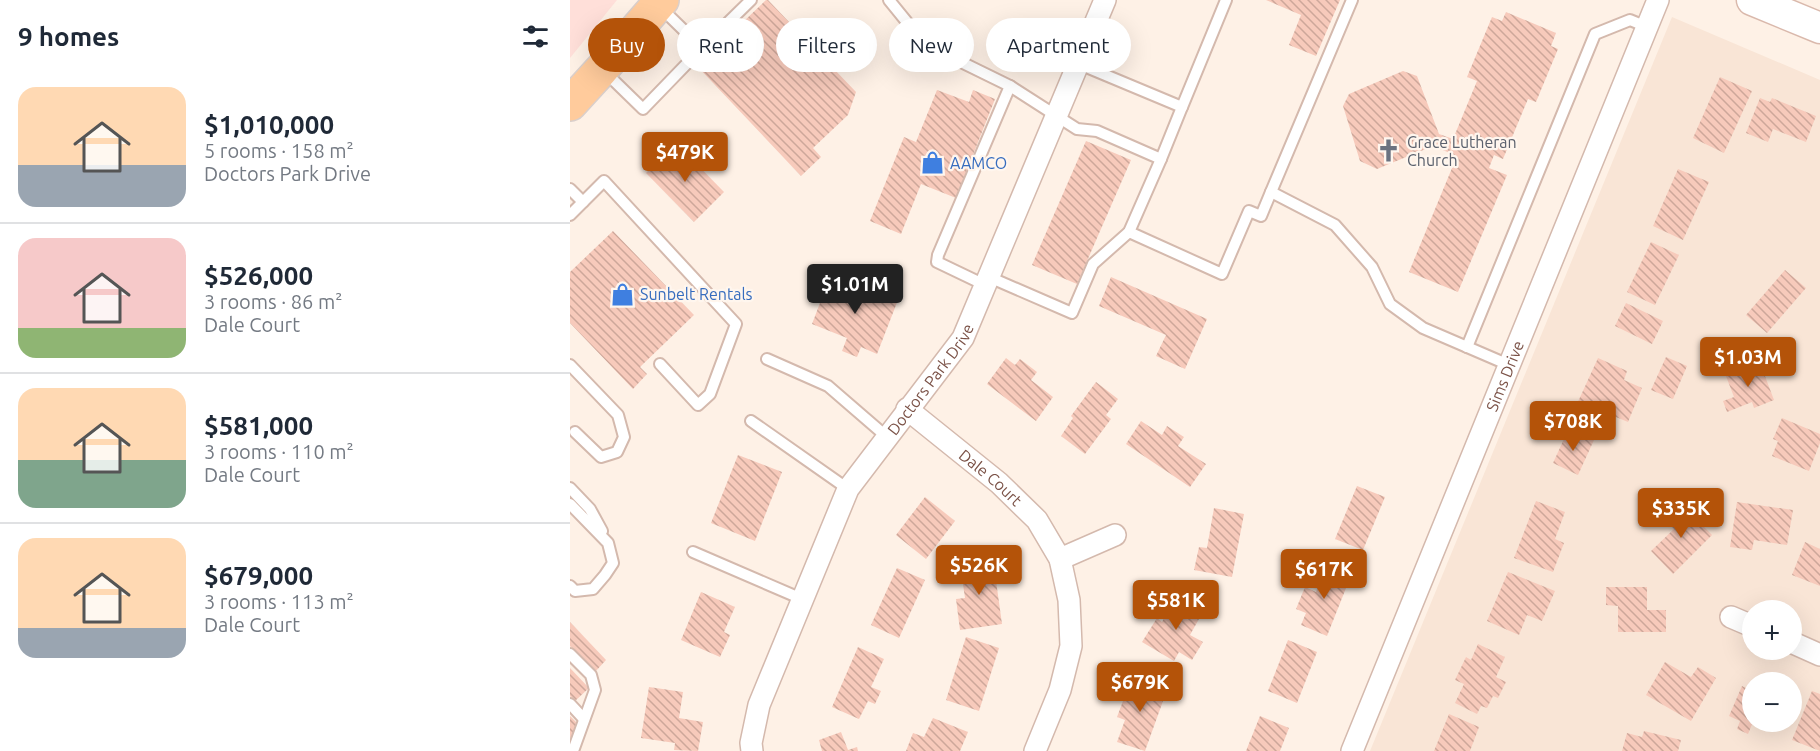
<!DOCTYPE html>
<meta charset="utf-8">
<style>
body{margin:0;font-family:Ubuntu,sans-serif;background:#f6f6f7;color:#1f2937;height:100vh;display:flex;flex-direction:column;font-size:22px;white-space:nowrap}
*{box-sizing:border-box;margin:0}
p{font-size:20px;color:#747a83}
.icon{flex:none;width:33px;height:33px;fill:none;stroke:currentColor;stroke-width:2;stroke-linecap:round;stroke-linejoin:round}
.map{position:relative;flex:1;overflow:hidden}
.side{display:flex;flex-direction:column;background:#fff;width:570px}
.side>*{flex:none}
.top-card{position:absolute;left:18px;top:18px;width:570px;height:54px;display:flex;gap:12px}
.fabs{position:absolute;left:1172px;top:600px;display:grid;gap:12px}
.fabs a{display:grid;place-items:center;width:60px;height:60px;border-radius:50%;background:#fff;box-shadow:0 6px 24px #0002;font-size:30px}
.price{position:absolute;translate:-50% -51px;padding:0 14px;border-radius:6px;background:#b45309;color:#fff;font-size:20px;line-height:39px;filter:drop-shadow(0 2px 3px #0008)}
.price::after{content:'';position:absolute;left:50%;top:36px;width:18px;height:14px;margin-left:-9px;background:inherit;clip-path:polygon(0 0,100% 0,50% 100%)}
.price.current{background:#222;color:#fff}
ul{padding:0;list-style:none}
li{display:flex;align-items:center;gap:18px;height:150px;padding:0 18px}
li+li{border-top:2px solid #e0e1e3}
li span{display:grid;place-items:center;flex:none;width:168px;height:120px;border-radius:18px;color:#555}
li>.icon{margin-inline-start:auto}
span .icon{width:72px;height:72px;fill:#fffc;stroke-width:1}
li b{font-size:26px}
h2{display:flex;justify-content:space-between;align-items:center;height:72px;padding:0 18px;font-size:26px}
.pill{padding:0 21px;border-radius:27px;background:#fff;box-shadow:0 6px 24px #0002;font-size:21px;line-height:54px}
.pill.current{background:#b45309;color:#fff}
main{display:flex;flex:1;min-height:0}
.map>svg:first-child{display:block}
</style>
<main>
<section class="side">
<h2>9 homes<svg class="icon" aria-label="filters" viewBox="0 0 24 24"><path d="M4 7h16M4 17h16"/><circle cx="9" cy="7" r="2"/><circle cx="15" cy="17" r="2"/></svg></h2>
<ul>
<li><span style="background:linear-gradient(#ffd9b3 65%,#9aa5b1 0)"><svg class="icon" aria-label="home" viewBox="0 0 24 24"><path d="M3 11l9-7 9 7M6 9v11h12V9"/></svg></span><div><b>$1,010,000</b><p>5 rooms · 158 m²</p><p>Doctors Park Drive</p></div></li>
<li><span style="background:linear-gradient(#f6c9c9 75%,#8fb573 0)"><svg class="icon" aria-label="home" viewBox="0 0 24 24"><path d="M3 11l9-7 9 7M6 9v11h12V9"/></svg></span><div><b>$526,000</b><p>3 rooms · 86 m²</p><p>Dale Court</p></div></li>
<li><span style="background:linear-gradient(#ffd9b3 60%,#7fa58c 0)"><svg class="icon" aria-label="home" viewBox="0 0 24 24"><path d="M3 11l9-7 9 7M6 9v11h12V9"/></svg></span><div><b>$581,000</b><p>3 rooms · 110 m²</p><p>Dale Court</p></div></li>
<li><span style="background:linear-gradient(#ffd9b3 75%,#9aa5b1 0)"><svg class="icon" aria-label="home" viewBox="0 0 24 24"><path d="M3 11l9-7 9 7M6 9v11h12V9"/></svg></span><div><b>$679,000</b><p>3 rooms · 113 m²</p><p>Dale Court</p></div></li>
</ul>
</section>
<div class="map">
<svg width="1250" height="751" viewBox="0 0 1250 751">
<defs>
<pattern id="building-back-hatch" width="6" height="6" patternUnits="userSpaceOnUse" patternTransform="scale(1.5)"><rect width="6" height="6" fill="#f7cabb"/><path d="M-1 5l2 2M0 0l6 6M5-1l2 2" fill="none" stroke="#cda79a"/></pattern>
</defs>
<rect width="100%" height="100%" fill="#fef1e6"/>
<!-- residential -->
<path fill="#f9e5d6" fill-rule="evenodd" d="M 1102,17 L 1250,80 L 1250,751 L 800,751 ZM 1182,610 L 1221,610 L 1221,650 L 1182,650 ZM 1182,682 L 1221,682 L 1221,722 L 1182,722 Z"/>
<!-- commercial -->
<polygon fill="#ffdfd9" points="0,0 47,0 0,58"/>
<!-- building -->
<g fill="url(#building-back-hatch)">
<polygon points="196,0 198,0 286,92 278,115 243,148 251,157 231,176 127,66"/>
<polygon points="696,0 770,0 746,56 719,45 731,15"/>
<polygon points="936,12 986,33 981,46 988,49 966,102 958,99 933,159 924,155 919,168 937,175 888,292 839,272 887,156 863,146 807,169 790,161 773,106 779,94 833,71 847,76 869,134 883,139 907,81 897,77 922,17 932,21"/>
<polygon points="1150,77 1182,91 1154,153 1123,138"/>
<polygon points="367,90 399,102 403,90 425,99 386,198 351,184 331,234 300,221 334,137 346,142"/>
<polygon points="1190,98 1200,102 1202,98 1246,116 1236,142 1203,129 1198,142 1176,133"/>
<polygon points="516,141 561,160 507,284 462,265"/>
<polygon points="106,143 154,192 124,222 76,173"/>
<polygon points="1108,169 1139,182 1113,240 1083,226"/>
<polygon points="43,231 124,315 70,367 77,374 63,389 0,323 0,272"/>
<polygon points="1081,242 1109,255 1085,305 1057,292"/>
<polygon points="1215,270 1236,288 1197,333 1176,315"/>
<polygon points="261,274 328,300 307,354 291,347 287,357 272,351 277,338 242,324"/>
<polygon points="541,277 637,319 615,369 586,356 596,335 529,306"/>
<polygon points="1056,303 1093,321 1082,344 1045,326"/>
<polygon points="1096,357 1117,366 1103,399 1081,390"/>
<polygon points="436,358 445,365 450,359 467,372 461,380 483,397 466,421 417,384"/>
<polygon points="1028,358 1057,371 1054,380 1072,388 1058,422 1041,415 1039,420 1006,406"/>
<polygon points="1190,363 1204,400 1184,408 1182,402 1157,412 1153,401 1164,397 1156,376"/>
<polygon points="526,382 548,399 536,415 541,419 515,454 491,436 503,418 501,416"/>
<polygon points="1212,418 1250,434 1250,443 1239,471 1202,456 1208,441 1203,439"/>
<polygon points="571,421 592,435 597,426 614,437 608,446 636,464 620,487 556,444"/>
<polygon points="999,428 1024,440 1008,475 983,463"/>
<polygon points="168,455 212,472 185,541 141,523"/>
<polygon points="787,486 815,497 793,550 765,539"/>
<polygon points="355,497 385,521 356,559 326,535"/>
<polygon points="966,501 995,512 985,539 994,543 983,572 944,558"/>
<polygon points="1167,502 1223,510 1217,545 1184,540 1182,550 1160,547"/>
<polygon points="1110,503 1142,535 1103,574 1081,551 1104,529 1094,519"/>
<polygon points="644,508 674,514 662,577 624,570 629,547 637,548"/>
<polygon points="1235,542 1250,549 1250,586 1222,575"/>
<polygon points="423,559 432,624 390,630 386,599 395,598 390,563"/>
<polygon points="757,563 782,573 757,636 731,625 736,613 726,609 735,587 746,592"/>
<polygon points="327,568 355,580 329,638 301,625"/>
<polygon points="938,572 985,591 972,621 957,615 949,635 917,621"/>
<polygon points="1036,587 1077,587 1077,610 1096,610 1096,632 1048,632 1048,606 1036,605"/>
<polygon points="131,592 165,607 154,632 160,635 150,657 111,640"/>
<polygon points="608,594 634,610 620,635 633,642 622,660 609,652 604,661 572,642 587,618 592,622"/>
<polygon points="0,622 36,660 25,672 0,646"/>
<polygon points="396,637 429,648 409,711 376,700"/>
<polygon points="718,640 747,652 727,703 698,691"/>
<polygon points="908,644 935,657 926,677 936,682 928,698 923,696 917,708 911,706 907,714 885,703 894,684 885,680 896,657 901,660"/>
<polygon points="288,647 314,659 301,687 311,691 305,704 298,701 289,719 262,707"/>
<polygon points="1095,662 1121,677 1128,667 1146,678 1121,721 1076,695"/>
<polygon points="0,668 19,688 5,701 0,696"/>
<polygon points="562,677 597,690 575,751 547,742 555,720 547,717"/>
<polygon points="1172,686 1182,691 1182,722 1204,722 1200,730 1183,722 1178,734 1167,729 1170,721 1159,716"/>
<polygon points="79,687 113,692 109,718 133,722 128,751 104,750 105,743 71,738"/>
<polygon points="1242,691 1250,694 1250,751 1222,740"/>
<polygon points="879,714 909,727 900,751 864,751"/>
<polygon points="0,716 11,727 0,738"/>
<polygon points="690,716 719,728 710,751 676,751"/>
<polygon points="363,718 398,732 390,751 336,751 343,733 354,737"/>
<polygon points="1074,731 1111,740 1108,751 1052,751 1057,733 1072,737"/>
<polygon points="271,732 278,750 287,747 288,751 252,751 249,740"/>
</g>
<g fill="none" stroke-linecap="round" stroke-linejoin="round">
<defs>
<g id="lane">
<polyline points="319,0 345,32 389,61 440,86 507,129 527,131 591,159 612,107 509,64"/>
<polyline points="782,0 701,192 765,225 802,267 820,304 853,328 939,365"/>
<polyline points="90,7 132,48 181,0"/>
<polyline points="35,72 73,109 132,48"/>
<polyline points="612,107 656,0"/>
<polyline points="0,189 13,202 34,181 166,324 140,394 128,405 90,364"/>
<polyline points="0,215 13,202"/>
<polyline points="559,232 652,274 679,211 691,216 701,192"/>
<polyline points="419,277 502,313 523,264 559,232 591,159"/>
<polyline points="415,285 367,262 368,255 440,86"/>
<polyline points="897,347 1025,34 1060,20 1077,27"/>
<polyline points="197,359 258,386 317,437"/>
<polyline points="0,365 48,415 54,437 47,452 31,457 5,432"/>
<polyline points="181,421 278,489"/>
<polyline points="0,488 20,509 32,531"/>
<polyline points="0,504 38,543 43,563 35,575 23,589 5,591 0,586"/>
<polyline points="123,552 232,599"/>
<polyline points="0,654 21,675 25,690 3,751"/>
<polyline points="0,704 14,719"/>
</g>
<g id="street">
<path id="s1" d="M 337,409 L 429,483 L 467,520 L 490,559 L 499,600 L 501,646 L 490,690 L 465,751"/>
<polyline points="490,559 545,535"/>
<polyline points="1161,617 1182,626"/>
<polyline points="1221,642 1250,655"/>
<path id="s2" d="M 182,751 L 181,743 L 189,705 L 278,489 L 393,338 L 535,0"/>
<path id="s3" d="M 782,751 L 1088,0"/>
</g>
<polyline id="secondary" points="1182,0 1250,28"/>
<polyline id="primary" points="0,104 32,69 92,0"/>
</defs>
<!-- lane casing -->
<use href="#lane" stroke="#d4b9ad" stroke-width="14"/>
<!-- street casing -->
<use href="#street" stroke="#d4b9ad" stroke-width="24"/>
<!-- secondary casing -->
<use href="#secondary" stroke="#dab9ac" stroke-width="33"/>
<!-- primary casing -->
<use href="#primary" stroke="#dacfcb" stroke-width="36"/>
<!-- lane -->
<use href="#lane" stroke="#fff" stroke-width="10"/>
<!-- street -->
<use href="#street" stroke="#fff" stroke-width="21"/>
<!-- secondary -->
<use href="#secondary" stroke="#fff" stroke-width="30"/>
<!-- primary -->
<use href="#primary" stroke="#ffcb9c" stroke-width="33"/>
</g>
<!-- icons -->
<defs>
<symbol id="church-bare" viewBox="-9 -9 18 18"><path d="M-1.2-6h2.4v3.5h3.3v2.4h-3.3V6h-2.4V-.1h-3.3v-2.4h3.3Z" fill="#6b7280" stroke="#fff6ee" stroke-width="2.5" paint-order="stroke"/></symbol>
<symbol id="shop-bare" viewBox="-9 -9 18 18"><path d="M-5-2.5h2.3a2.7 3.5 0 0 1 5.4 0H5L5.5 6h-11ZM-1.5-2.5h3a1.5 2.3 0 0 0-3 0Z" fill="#3f7fe0" stroke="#fff6ee" stroke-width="2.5" paint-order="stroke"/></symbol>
</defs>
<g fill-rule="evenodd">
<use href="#church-bare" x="802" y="134" width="33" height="33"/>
<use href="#shop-bare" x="346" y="146" width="33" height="33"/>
<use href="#shop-bare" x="36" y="278" width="33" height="33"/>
</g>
<g text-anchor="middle" stroke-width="4.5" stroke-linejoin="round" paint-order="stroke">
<!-- worship labels -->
<g font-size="16" fill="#5b616d" stroke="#fff6ee" text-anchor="start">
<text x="837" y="148">Grace Lutheran<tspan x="837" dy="18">Church</tspan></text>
</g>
<!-- shop labels -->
<g font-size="16" fill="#366cbe" stroke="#fff6ee" text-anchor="start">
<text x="380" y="169">AAMCO</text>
<text x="70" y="300">Sunbelt Rentals</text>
</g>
<!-- street labels -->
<g font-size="16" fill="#7b5247" stroke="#fff6ee">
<text dy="6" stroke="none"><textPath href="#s3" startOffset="405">Sims Drive</textPath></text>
<text dy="6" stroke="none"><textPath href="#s2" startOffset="418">Doctors Park Drive</textPath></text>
<text dy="6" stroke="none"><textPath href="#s1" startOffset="108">Dale Court</textPath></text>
</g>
</g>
</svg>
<div class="fabs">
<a>+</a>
<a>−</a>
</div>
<b class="price" style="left:115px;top:183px">$479K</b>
<b class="price current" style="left:285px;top:315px">$1.01M</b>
<b class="price" style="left:1178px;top:388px">$1.03M</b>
<b class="price" style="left:1003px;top:452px">$708K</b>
<b class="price" style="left:1111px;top:539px">$335K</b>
<b class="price" style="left:409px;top:596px">$526K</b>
<b class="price" style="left:754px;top:600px">$617K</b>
<b class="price" style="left:606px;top:631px">$581K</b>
<b class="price" style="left:570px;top:713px">$679K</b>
<div class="top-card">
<a class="pill current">Buy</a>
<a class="pill">Rent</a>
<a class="pill">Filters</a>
<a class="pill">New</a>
<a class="pill">Apartment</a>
</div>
</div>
</main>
